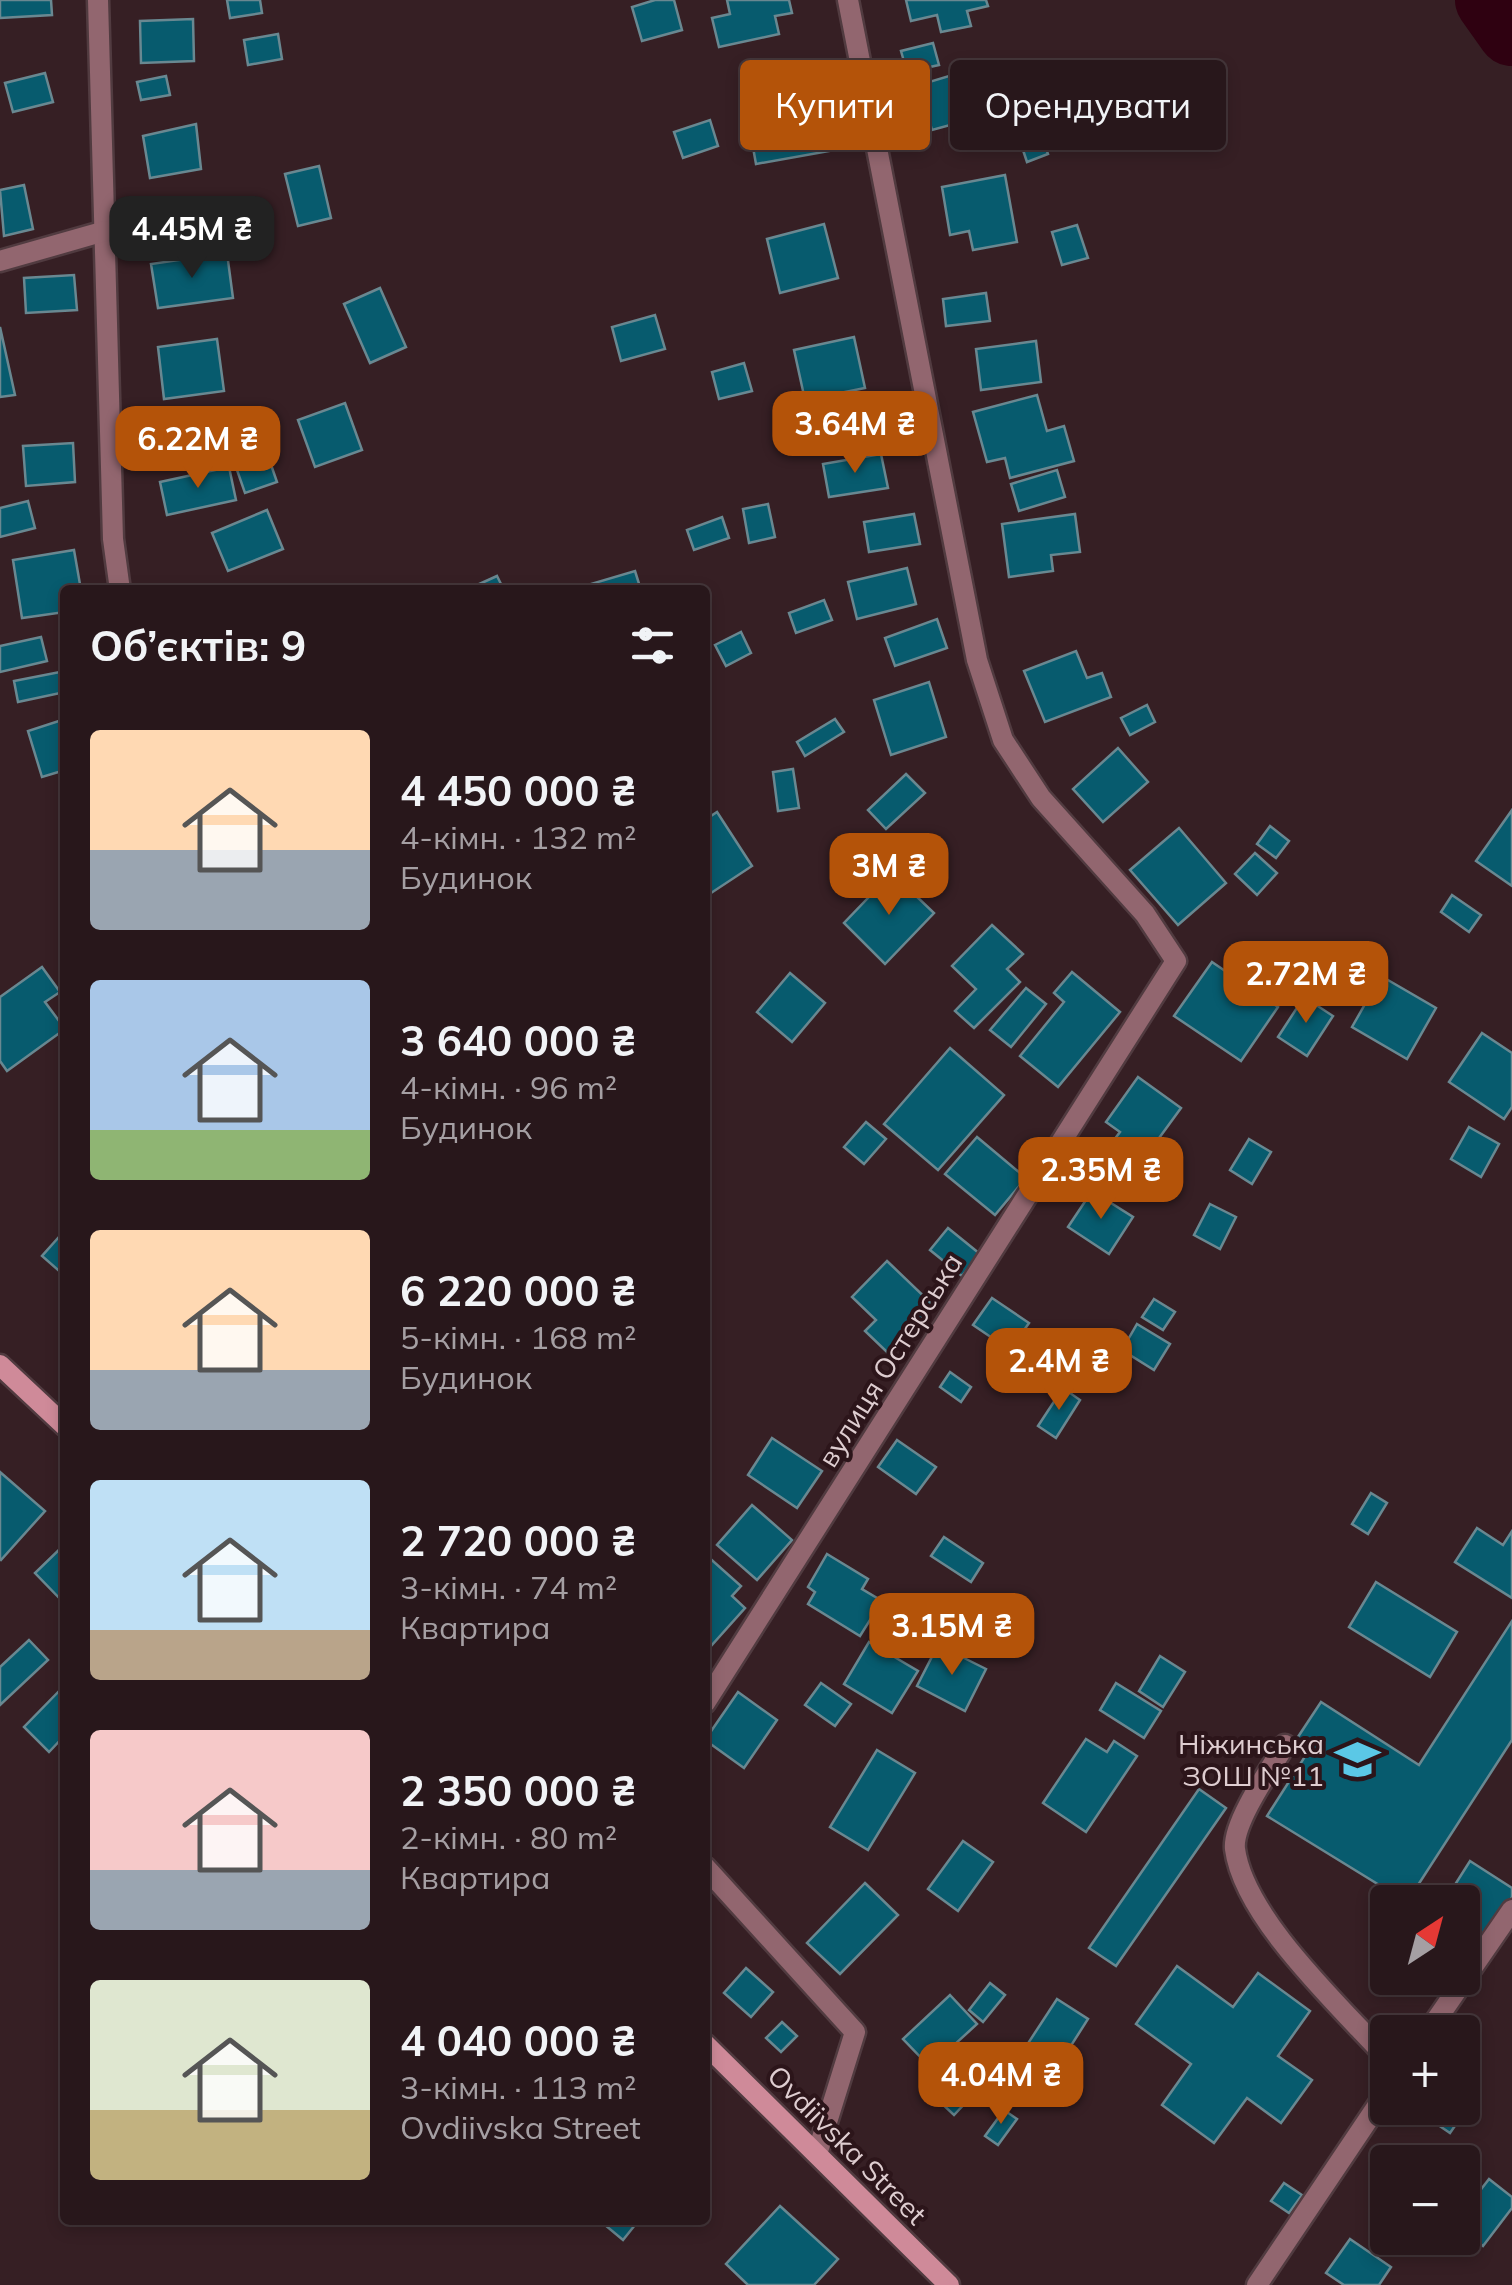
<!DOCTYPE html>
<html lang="uk">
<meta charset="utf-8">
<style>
body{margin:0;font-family:Mulish,sans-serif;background:#342428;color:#f1f3f6;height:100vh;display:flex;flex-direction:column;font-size:38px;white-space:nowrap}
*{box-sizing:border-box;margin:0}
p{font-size:32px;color:#a59fa3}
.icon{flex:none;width:55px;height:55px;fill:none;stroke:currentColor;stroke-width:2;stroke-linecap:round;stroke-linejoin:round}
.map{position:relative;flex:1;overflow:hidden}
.panel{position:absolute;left:60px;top:585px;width:650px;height:1640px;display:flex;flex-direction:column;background:#28171b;border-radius:10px;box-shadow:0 5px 15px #0003,0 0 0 2px #44363a}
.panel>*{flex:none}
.top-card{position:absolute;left:740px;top:60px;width:620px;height:90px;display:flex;gap:20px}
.needle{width:65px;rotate:36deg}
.tools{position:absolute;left:1370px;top:1885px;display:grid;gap:20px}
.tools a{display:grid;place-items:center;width:110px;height:110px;border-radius:10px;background:#28171b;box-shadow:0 5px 15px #0003,0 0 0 2px #44363a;font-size:50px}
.price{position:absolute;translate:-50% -85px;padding:0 22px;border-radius:20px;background:#b45309;color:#fff;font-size:32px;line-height:65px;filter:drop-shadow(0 2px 5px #0008)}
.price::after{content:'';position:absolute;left:50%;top:60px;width:30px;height:22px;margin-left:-15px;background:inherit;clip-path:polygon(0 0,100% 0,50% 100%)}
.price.selected{background:#222;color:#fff}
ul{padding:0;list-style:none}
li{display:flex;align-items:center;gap:30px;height:250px;padding:0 30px}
li span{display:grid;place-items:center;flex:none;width:280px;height:200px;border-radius:10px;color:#555}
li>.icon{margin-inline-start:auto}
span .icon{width:120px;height:120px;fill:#fffc;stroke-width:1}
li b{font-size:42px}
h2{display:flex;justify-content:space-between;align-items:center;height:120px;padding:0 30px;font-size:42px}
.pill{padding:0 35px;border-radius:10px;background:#28171b;box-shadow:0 5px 15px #0003,0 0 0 2px #44363a;font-size:35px;line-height:90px}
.pill.selected{background:#b45309;color:#fff}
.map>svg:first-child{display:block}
</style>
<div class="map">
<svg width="1512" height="2285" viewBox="0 0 1512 2285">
<rect width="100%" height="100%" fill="#361f24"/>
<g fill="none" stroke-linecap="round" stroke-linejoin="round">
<!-- river -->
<polyline stroke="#2f0111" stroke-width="70" points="1490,0 1512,31"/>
</g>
<!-- building -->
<g fill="#075b6e" stroke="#698891" stroke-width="2.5">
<polygon points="0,0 51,0 52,15 0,18"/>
<polygon points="227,0 260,0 262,13 230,18"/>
<polygon points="655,0 674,0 682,30 642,41 632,7"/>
<polygon points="727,0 789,0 792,13 775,16 779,34 719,47 712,18 730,14"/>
<polygon points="906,0 986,0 988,6 967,11 971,26 941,32 937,15 911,21"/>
<polygon points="193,19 194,61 141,63 140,21"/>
<polygon points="278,34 282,59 248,65 244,40"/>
<polygon points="933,43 939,65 907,72 901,51"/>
<polygon points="979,67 998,131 955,143 950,125 932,130 919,85"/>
<polygon points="45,73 53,102 13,112 5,83"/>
<polygon points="166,76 170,95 141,100 137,82"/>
<polygon points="816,84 829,151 756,164 744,97"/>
<polygon points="710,120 718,146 683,158 674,132"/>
<polygon points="196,124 201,169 150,178 143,136"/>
<polygon points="1040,131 1048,154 1027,162 1019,138"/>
<polygon points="319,166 331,218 298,226 285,174"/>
<polygon points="1005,175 1017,242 973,250 969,231 950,235 942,187"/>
<polygon points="24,185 33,229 4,236 0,190"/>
<polygon points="824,224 838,278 780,293 767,239"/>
<polygon points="1077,225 1088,258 1062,265 1052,232"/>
<polygon points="227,253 233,298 158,308 151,264"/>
<polygon points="74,275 77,310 26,313 24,278"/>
<polygon points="380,288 406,347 370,363 344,304"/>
<polygon points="986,293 990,321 946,326 943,299"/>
<polygon points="655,315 665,349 621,361 612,327"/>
<polygon points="0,327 15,395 0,397"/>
<polygon points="854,337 865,388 805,400 794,350"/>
<polygon points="217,339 224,391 164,399 158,347"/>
<polygon points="1036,341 1041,382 981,390 976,349"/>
<polygon points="744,363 752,391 719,399 712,372"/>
<polygon points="1037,395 1047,431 1064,426 1074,461 1010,478 1005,458 987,462 973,412"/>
<polygon points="345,403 362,450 315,467 298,420"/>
<polygon points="893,406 897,428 866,435 862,413"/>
<polygon points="201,420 209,458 161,469 153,430"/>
<polygon points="73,443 75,482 26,486 23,446"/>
<polygon points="881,454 888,488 829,497 823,464"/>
<polygon points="269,459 277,482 245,493 237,470"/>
<polygon points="229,467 236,500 167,515 160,482"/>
<polygon points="1057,470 1065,497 1019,511 1011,484"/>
<polygon points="28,501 35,528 0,537 0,508"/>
<polygon points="768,504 775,537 749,543 743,509"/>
<polygon points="267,510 283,549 228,571 212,533"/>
<polygon points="914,514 920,544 869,552 864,522"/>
<polygon points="1075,514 1080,552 1051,555 1053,571 1009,577 1002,524"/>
<polygon points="722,517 729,538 694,550 687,530"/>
<polygon points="74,550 81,590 65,590 65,612 22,618 13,560"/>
<polygon points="907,568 916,604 857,619 848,582"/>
<polygon points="635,571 641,590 585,590 584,586"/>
<polygon points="497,576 504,590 466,590"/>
<polygon points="824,600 832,620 796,633 789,613"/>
<polygon points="937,619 947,648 895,666 885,638"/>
<polygon points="741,632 751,653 726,666 715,645"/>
<polygon points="41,637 47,661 0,672 0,646"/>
<polygon points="1076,651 1087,678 1102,673 1111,697 1045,722 1024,671"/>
<polygon points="65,671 65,692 18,702 14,681"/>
<polygon points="929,682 946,737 891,755 874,700"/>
<polygon points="1147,705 1155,722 1130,735 1121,718"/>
<polygon points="65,719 65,770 42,777 28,731"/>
<polygon points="835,719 844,732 805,756 797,742"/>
<polygon points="1118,748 1148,782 1103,822 1073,789"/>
<polygon points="793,769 799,808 778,811 773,772"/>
<polygon points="906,774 925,793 886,829 868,810"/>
<polygon points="1512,810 1512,886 1476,861"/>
<polygon points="717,812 752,866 705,897 705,820"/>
<polygon points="1270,826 1289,841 1276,858 1257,844"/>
<polygon points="1179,828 1226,883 1178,925 1130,870"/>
<polygon points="1255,853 1277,873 1257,895 1235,874"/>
<polygon points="892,873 934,913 885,964 844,923"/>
<polygon points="1452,895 1481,915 1469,932 1441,912"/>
<polygon points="992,925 1023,954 1007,969 1020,982 974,1028 955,1011 976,989 952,966"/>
<polygon points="1212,962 1278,1007 1241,1061 1174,1016"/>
<polygon points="42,967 60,992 45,1002 65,1029 7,1071 0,1061 0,997"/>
<polygon points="1072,972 1120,1012 1058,1087 1020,1056 1064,1002 1054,993"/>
<polygon points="790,973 825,1003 792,1042 757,1012"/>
<polygon points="1381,976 1436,1008 1407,1059 1352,1027"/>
<polygon points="1026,988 1046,1004 1011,1047 990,1030"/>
<polygon points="1304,997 1333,1016 1307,1056 1278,1037"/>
<polygon points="1482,1033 1512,1053 1512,1107 1504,1119 1449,1082"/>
<polygon points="950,1048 1004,1095 938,1170 884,1124"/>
<polygon points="1138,1077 1181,1108 1154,1145 1176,1160 1162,1180 1111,1144 1120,1132 1106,1122"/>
<polygon points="866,1122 886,1139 864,1164 844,1147"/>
<polygon points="1469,1127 1499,1144 1481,1177 1451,1159"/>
<polygon points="977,1137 1026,1178 995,1215 945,1174"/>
<polygon points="1249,1139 1271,1152 1252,1184 1230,1170"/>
<polygon points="1092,1191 1133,1217 1109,1254 1068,1227"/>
<polygon points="1210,1204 1236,1217 1220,1249 1194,1235"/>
<polygon points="948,1228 980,1254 962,1276 930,1250"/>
<polygon points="58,1238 65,1245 65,1276 42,1256"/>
<polygon points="887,1261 934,1306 888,1353 865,1331 876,1320 852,1297"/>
<polygon points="992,1298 1029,1323 1010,1350 973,1325"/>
<polygon points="1154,1299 1175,1312 1163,1330 1142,1317"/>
<polygon points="1137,1324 1170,1344 1154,1370 1122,1350"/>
<polygon points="950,1372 971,1387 961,1402 940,1387"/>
<polygon points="1063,1388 1080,1400 1056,1438 1038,1426"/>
<polygon points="772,1438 822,1471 797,1508 748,1475"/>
<polygon points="897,1440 936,1467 916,1494 878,1467"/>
<polygon points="0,1472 45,1511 1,1560 0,1559"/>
<polygon points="1371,1493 1387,1503 1368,1534 1352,1524"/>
<polygon points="752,1505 792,1540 757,1580 717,1545"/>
<polygon points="1477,1528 1503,1545 1512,1531 1512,1598 1455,1562"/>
<polygon points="944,1537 983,1563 971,1582 931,1556"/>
<polygon points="65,1544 65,1604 35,1573"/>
<polygon points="705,1554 741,1586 732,1596 745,1608 711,1646 705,1641"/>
<polygon points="827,1554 868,1579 862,1589 882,1601 860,1636 808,1604 815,1592 808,1587"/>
<polygon points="1376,1582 1457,1632 1430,1677 1349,1627"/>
<polygon points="1512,1621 1512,1740 1407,1902 1267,1816 1306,1755 1292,1746 1321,1702 1419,1765"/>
<polygon points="29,1640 48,1660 0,1705 0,1667"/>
<polygon points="869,1642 918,1671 892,1713 844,1684"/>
<polygon points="938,1645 986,1669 965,1711 917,1686"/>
<polygon points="1160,1656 1185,1672 1163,1707 1139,1691"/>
<polygon points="821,1683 851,1704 835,1726 805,1705"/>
<polygon points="1116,1683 1161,1711 1144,1738 1100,1710"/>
<polygon points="65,1685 65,1735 49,1752 24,1727"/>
<polygon points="738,1692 777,1720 744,1768 705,1740"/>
<polygon points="1086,1739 1107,1752 1114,1741 1137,1756 1086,1832 1043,1803"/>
<polygon points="877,1750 915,1773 868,1850 830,1827"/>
<polygon points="1199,1789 1226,1808 1116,1966 1089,1948"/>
<polygon points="963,1841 993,1862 958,1911 928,1889"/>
<polygon points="1470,1861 1512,1888 1512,1897 1480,1948 1462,1937 1462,1902 1444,1902"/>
<polygon points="865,1883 898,1915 840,1974 807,1943"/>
<polygon points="1177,1966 1233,2007 1258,1973 1310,2011 1278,2056 1312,2080 1281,2123 1247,2098 1214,2143 1162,2105 1191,2064 1136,2024"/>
<polygon points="746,1968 773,1992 751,2017 724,1993"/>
<polygon points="990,1983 1005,1995 983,2022 969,2010"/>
<polygon points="950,1995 977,2024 930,2067 903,2039"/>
<polygon points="1057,1999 1088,2019 1040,2094 1008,2074"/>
<polygon points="782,2022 797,2036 781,2052 766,2038"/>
<polygon points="954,2085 969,2099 954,2115 939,2101"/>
<polygon points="1422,2108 1462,2108 1466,2110 1450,2133 1419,2112"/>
<polygon points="1004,2110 1017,2119 998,2145 985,2136"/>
<polygon points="1429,2146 1455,2162 1422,2162"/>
<polygon points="1489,2179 1512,2197 1512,2208 1483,2246 1462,2230 1462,2214"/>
<polygon points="1284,2183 1302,2195 1289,2213 1271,2201"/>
<polygon points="780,2206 838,2259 814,2285 748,2285 726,2264"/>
<polygon points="599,2220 639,2220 623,2240"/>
<polygon points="1350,2239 1391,2267 1379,2285 1344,2285 1326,2273"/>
</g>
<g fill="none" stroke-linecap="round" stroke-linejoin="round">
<defs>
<path id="lane" d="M 1285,1745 C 1271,1768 1232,1823 1235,1849 C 1244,1918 1341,2007 1388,2059"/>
<g id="street">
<polyline points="98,0 113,539 120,590"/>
<polyline points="0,261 105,231"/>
<polyline points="705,1703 1176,961 1145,914 1041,798 1003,740 977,660 848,0"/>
<polyline points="705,1867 855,2032 817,2154"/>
<polyline points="1428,2032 1512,1910"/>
<polyline points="1257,2285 1388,2090"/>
</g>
<g id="secondary">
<polyline points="0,1365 65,1426"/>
<polyline points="705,2044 949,2285"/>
</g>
</defs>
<!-- lane casing -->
<use href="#lane" stroke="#513b40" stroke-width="25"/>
<!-- street casing -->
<use href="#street" stroke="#513b40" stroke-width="25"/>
<!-- secondary casing -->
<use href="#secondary" stroke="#513b40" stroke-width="25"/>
<!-- lane -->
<use href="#lane" stroke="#92666f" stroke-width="20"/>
<!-- street -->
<use href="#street" stroke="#92666f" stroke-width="20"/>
<!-- secondary -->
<use href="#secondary" stroke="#cf8a99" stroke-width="20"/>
</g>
<!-- icons -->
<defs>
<symbol id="school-bare" viewBox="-9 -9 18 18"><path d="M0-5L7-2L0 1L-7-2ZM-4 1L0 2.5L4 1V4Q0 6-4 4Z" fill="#5bc8e6" stroke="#2c151a" stroke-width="2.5" paint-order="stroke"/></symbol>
</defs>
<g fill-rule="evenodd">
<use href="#school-bare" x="1326" y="1728" width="63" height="63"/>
</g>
<g text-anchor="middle" stroke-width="8" stroke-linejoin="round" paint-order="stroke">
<!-- street labels -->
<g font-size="28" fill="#decdd0" stroke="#2c151a">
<text transform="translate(890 1360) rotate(-58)" y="10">вулиця Остерська</text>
<text transform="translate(847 2145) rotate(45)" y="10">Ovdiivska Street</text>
</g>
<!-- poi labels -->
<g font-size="28" fill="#decdd0" stroke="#2c151a" text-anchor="end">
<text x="1324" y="1754">Ніжинська<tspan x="1324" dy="32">ЗОШ №11</tspan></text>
</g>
</g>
</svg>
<div class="tools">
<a><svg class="needle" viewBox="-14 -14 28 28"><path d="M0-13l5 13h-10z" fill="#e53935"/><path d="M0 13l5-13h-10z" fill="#a59fa3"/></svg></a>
<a>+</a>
<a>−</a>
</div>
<b class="price selected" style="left:192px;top:281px">4.45M ₴</b>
<b class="price" style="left:855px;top:476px">3.64M ₴</b>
<b class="price" style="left:198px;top:491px">6.22M ₴</b>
<b class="price" style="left:889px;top:918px">3M ₴</b>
<b class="price" style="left:1306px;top:1026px">2.72M ₴</b>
<b class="price" style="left:1101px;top:1222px">2.35M ₴</b>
<b class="price" style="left:1059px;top:1413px">2.4M ₴</b>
<b class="price" style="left:952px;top:1678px">3.15M ₴</b>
<b class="price" style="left:1001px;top:2127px">4.04M ₴</b>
<div class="top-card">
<a class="pill selected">Купити</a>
<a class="pill">Орендувати</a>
</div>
<section class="panel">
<h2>Об’єктів: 9<svg class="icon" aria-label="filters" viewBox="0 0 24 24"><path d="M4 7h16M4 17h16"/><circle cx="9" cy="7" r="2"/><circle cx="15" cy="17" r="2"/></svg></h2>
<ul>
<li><span style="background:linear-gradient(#ffd9b3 60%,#9aa5b1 0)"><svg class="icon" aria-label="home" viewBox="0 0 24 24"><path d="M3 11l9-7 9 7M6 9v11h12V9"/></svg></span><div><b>4 450 000 ₴</b><p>4-кімн. · 132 m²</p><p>Будинок</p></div></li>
<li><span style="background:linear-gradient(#a9c7e8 75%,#8fb573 0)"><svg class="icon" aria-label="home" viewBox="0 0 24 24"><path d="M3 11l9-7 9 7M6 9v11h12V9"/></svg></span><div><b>3 640 000 ₴</b><p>4-кімн. · 96 m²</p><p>Будинок</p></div></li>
<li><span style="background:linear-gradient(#ffd9b3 70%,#9aa5b1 0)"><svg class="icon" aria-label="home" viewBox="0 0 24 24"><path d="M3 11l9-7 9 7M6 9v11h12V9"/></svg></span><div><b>6 220 000 ₴</b><p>5-кімн. · 168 m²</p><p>Будинок</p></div></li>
<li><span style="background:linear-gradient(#bfe0f5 75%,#b9a48a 0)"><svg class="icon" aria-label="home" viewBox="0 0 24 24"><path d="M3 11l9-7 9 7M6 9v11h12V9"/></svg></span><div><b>2 720 000 ₴</b><p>3-кімн. · 74 m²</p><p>Квартира</p></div></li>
<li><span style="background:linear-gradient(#f6c9c9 70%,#9aa5b1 0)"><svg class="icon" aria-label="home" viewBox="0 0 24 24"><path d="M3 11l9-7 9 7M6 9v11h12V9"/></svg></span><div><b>2 350 000 ₴</b><p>2-кімн. · 80 m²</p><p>Квартира</p></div></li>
<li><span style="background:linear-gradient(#dfe7d0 65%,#c2b280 0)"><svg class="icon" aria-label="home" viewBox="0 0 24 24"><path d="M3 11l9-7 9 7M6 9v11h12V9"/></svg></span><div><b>4 040 000 ₴</b><p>3-кімн. · 113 m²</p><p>Ovdiivska Street</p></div></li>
</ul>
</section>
</div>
